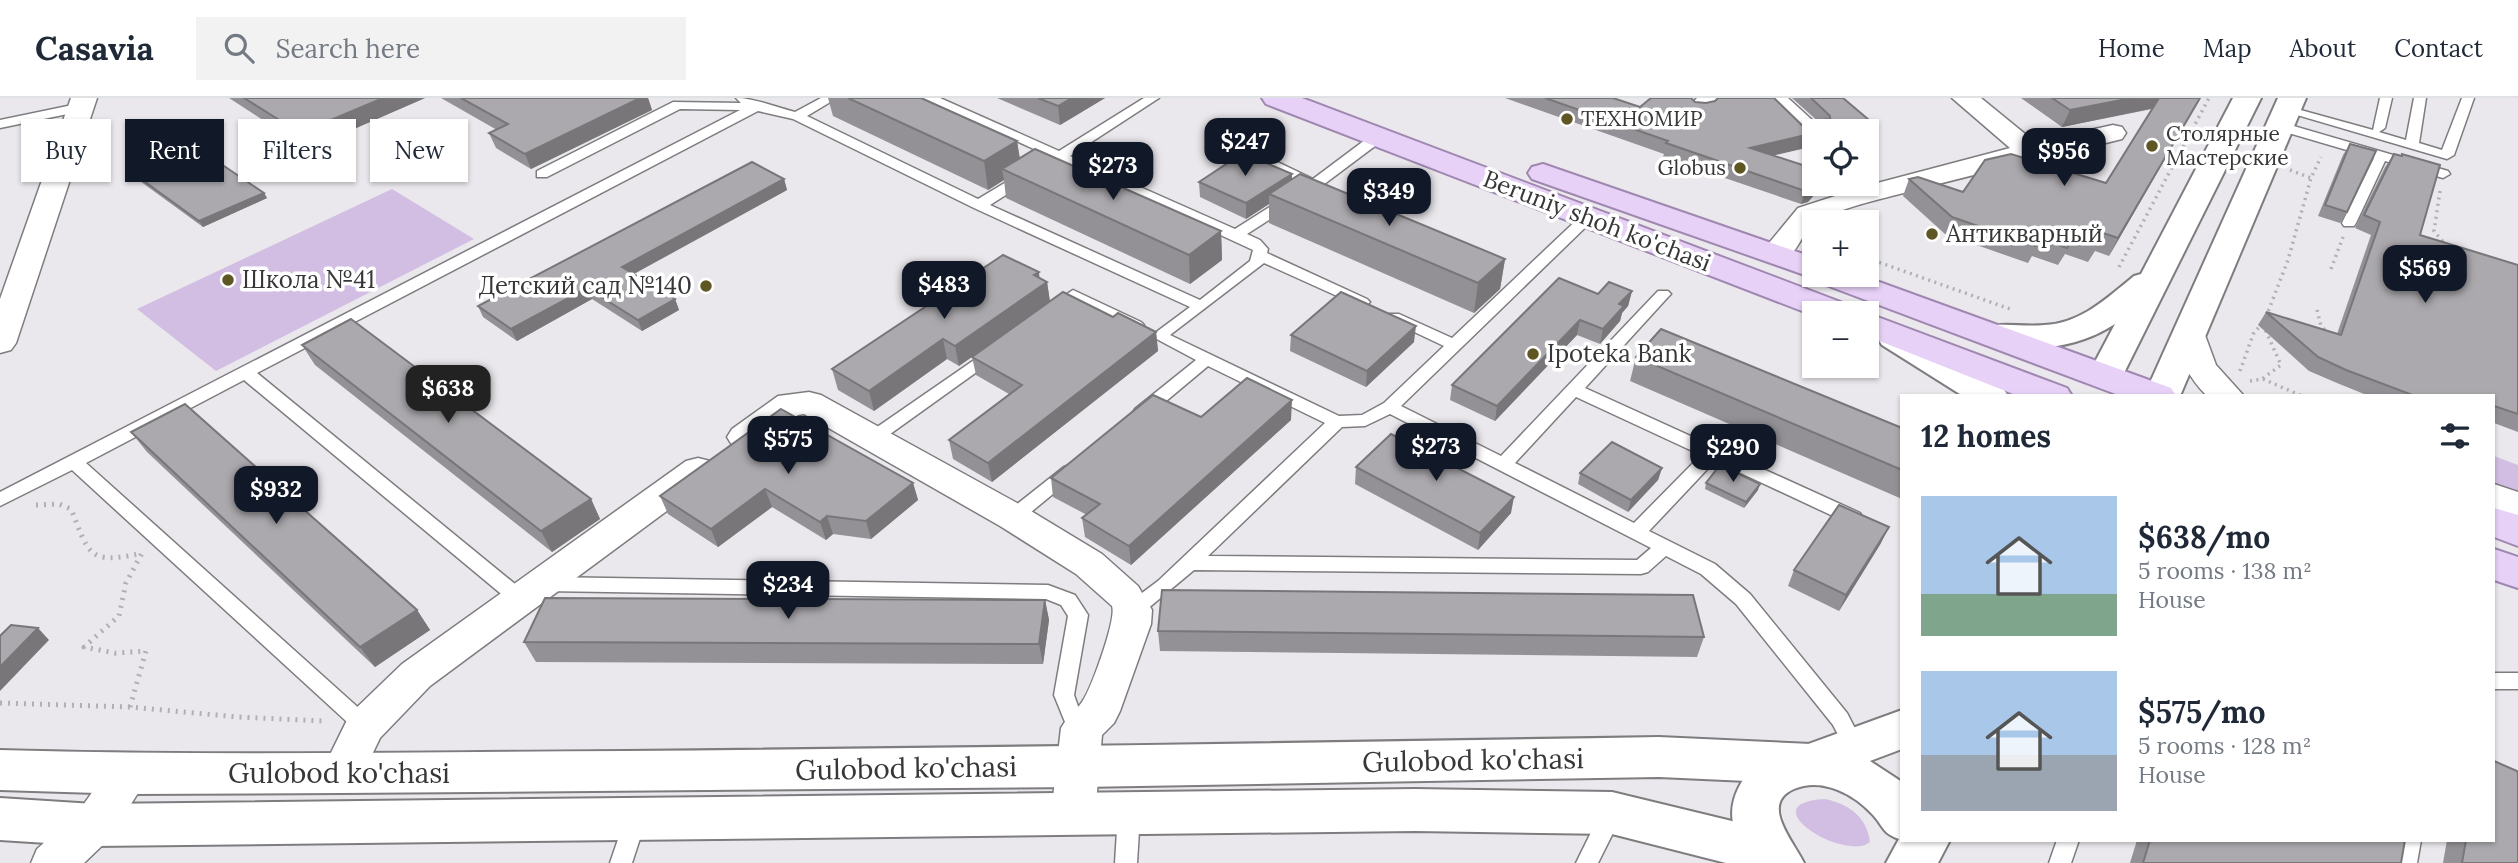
<!DOCTYPE html>
<meta charset="utf-8">
<style>
body{margin:0;font-family:Lora,serif;background:#f2f2f3;color:#1f2937;height:100vh;display:flex;flex-direction:column;font-size:26px;white-space:nowrap}
*{box-sizing:border-box;margin:0}
p{font-size:23px;color:#747a83}
.icon{flex:none;width:38px;height:38px;fill:none;stroke:currentColor;stroke-width:2;stroke-linecap:round;stroke-linejoin:round}
.map{position:relative;flex:1;overflow:hidden}
.details{position:absolute;left:1900px;top:296px;width:595px;height:448px;display:flex;flex-direction:column;background:#fff;border-radius:0px;box-shadow:0 2px 5px #0004}
.details>*{flex:none}
.hud{position:absolute;left:21px;top:21px;width:665px;height:63px;display:flex;gap:14px}
.controls{position:absolute;left:1802px;top:21px;display:grid;gap:14px}
.controls a{display:grid;place-items:center;width:77px;height:77px;border-radius:0px;background:#fff;box-shadow:0 2px 5px #0004;font-size:35px}
.price{position:absolute;translate:-50% -60px;padding:0 16px;border-radius:14px;background:#111827;color:#fff;font-size:23px;line-height:46px;filter:drop-shadow(0 2px 4px #0008)}
.price::after{content:'';position:absolute;left:50%;top:42px;width:21px;height:16px;margin-left:-10px;background:inherit;clip-path:polygon(0 0,100% 0,50% 100%)}
.price.current{background:#222;color:#fff}
ul{padding:0;list-style:none}
li{display:flex;align-items:center;gap:21px;height:175px;padding:0 21px}
li span{display:grid;place-items:center;flex:none;width:196px;height:140px;border-radius:0px;color:#555}
li>.icon{margin-inline-start:auto}
span .icon{width:84px;height:84px;fill:#fffc;stroke-width:1}
li b{font-size:30px}
h2{display:flex;justify-content:space-between;align-items:center;height:84px;padding:0 21px;font-size:30px}
.pill{padding:0 24px;border-radius:0px;background:#fff;box-shadow:0 2px 5px #0004;font-size:24px;line-height:63px}
.pill.current{background:#111827;color:#fff}
header{display:flex;align-items:center;gap:42px;box-sizing:border-box;height:98px;padding:0 35px;background:#fff;border-bottom:2px solid #e0e1e3}
header strong{font-size:33px}
nav{display:flex;gap:38px;margin-inline-start:auto;font-size:24px}
.search{width:490px;height:63px;background:#f2f2f3;display:flex;align-items:center;gap:18px;box-sizing:border-box;padding:0 24px;border-radius:0px;color:#747a83;font-size:26px}
.map>svg:first-child{display:block}
</style>
<header>
<strong>Casavia</strong>
<div class="search"><svg class="icon" aria-label="search" viewBox="0 0 24 24"><circle cx="10" cy="10" r="6"/><path d="M15 15l6 6"/></svg>Search here</div>
<nav><a>Home</a><a>Map</a><a>About</a><a>Contact</a></nav>
</header>
<div class="map">
<svg width="2518" height="765" viewBox="0 0 2518 765">
<rect width="100%" height="100%" fill="#eae8ec"/>
<!-- green -->
<g fill="#d3bee3">
<polygon points="392,91 474,141 216,273 137,211"/>
<polygon points="2494,358 2518,367 2518,398 2494,389"/>
<path d="M 1825,701 C 1849,706 1867,719 1870,744 C 1845,765 1748,705 1825,701 Z"/>
</g>
<g fill="none" stroke-linecap="round" stroke-linejoin="round">
<defs>
<g id="service">
<path d="M 736,0 C 755,0 775,9 795,14 L 821,0 L 837,0 L 807,18 L 978,101 L 1018,77 L 1028,77 L 1028,83 L 990,107 L 1200,202 L 1250,163 L 1253,152 L 1060,63 L 1048,65 L 1046,62 L 1049,58 L 923,0 L 940,0 L 1059,53 L 1144,0 L 1159,0 L 1070,58 L 1235,131 L 1304,87 L 1217,46 L 1217,40 L 1227,40 L 1313,81 L 1373,36 L 1383,36 L 1383,42 L 1319,90 L 1247,136 L 1260,142 L 1268,151 L 1267,155 L 1367,201 L 1370,204 L 1367,207 L 1357,207 L 1264,165 L 1170,237 L 1339,318 L 1362,317 L 1384,305 L 1444,248 L 1389,222 L 1386,219 L 1389,216 L 1399,216 L 1452,240 L 1583,116 L 1593,116 L 1593,122 L 1401,308 L 1501,358 L 1658,193 L 1668,193 L 1671,196 L 1668,199 L 1585,290 L 1860,415 L 1863,420 L 1860,425 L 1848,425 L 1715,363 L 1649,433 L 1715,466 L 1750,496 L 1847,615 L 1865,650 L 1862,656 L 1855,659 L 1848,656 L 1833,627 L 1736,506 L 1701,476 L 1666,458 L 1648,474 L 1641,476 L 1194,472 L 1140,517 L 1133,519 L 1126,517 L 1123,512 L 1126,507 L 1158,483 L 1325,325 L 1208,268 L 1147,319 L 1135,319 L 1133,315 L 1135,311 L 1196,262 L 1151,238 L 1190,209 L 974,110 L 793,21 L 758,13 L 257,275 L 526,495 L 528,500 L 526,505 L 519,507 L 512,505 L 244,282 L 86,365 L 372,622 L 375,628 L 372,634 L 365,637 L 358,634 L 72,372 L 0,408 L 0,394 L 740,12 L 680,11 L 547,79 L 537,79 L 537,73 L 673,4 L 741,5 ZM 1576,299 L 1701,357 L 1634,425 L 1515,365 ZM 1390,316 L 1651,450 L 1637,462 L 1208,458 L 1342,329 L 1365,328 Z"/>
<polygon points="2380,0 2392,0 2385,30 2379,34 2406,42 2414,0 2426,0 2419,45 2442,52 2462,0 2474,0 2454,57 2447,61 2280,12 2286,8 2373,32"/>
<polygon points="82,5 87,6 87,12 0,30 0,22"/>
<polygon points="2280,24 2448,73 2450,76 2443,80 2385,63 2356,125 2354,128 2344,128 2342,125 2374,60 2275,31 2273,28"/>
<polygon points="1073,192 1141,224 1144,227 1136,232 1131,230 1074,203 1058,215 1048,215 1045,212 1048,209"/>
<polygon points="993,249 1001,254 999,258 879,344 867,344 865,340 867,336"/>
<polygon points="1070,367 1079,373 1076,377 1019,424 1007,424 1004,419 1007,414 1064,369"/>
<polygon points="545,479 1048,487 1075,497 1088,517 1074,597 1080,614 1092,630 1089,636 1082,639 1075,636 1065,624 1054,597 1068,518 1061,507 1046,501 545,493 538,491 536,486 538,481"/>
<rect x="2494" y="575" width="24" height="16"/>
<polygon points="1129,706 1137,709 1140,716 1137,765 1115,765 1118,716 1121,709"/>
<polygon points="1612,706 1620,708 1623,715 1598,765 1576,765 1604,708"/>
<polygon points="635,712 643,715 646,722 632,765 610,765 627,715"/>
<polygon points="2057,742 2079,742 2071,765 2049,765"/>
<polygon points="2399,742 2421,742 2417,765 2395,765"/>
</g>
<g id="minor">
<polygon points="71,0 97,0 16,245 11,252 0,255 0,201"/>
<path d="M 1697,0 L 1724,0 C 1715,13 1707,19 1692,15 L 1688,10 Z"/>
<polygon points="1760,0 1788,0 1824,33 1815,33 1815,47 1806,45"/>
<path d="M 1952,0 L 1981,0 L 2035,44 L 2113,27 L 2122,29 L 2126,35 L 2122,41 C 2053,58 1984,74 1915,92 C 1886,100 1846,108 1819,122 C 1797,133 1799,171 1765,162 L 1760,156 L 1798,110 L 1866,88 L 2010,50 Z"/>
<path d="M 2191,226 L 2202,229 L 2216,267 L 2244,298 L 2207,298 C 2189,280 2179,261 2175,236 L 2180,229 Z"/>
<path d="M 809,294 L 821,297 L 1026,410 L 1102,456 L 1138,488 L 1152,512 L 1151,526 L 1120,613 L 1114,625 L 1102,637 L 1095,717 L 1088,730 L 1073,736 L 1058,730 L 1051,717 L 1061,630 C 1067,619 1075,614 1082,604 C 1091,592 1117,520 1112,508 L 1076,476 L 1000,428 L 804,316 L 798,317 C 778,331 758,354 732,347 L 727,339 L 732,331 L 778,298 Z"/>
<polygon points="698,360 710,363 715,372 710,381 430,588 380,640 357,688 342,693 327,688 321,675 350,616 402,566 686,363"/>
<polygon points="2494,386 2518,394 2518,421 2494,413"/>
<polygon points="129,658 144,663 150,676 109,741 84,765 31,765 37,751 79,713 114,663"/>
</g>
<g id="tertiary">
<path d="M 1659,639 L 1811,646 L 1827,652 L 1834,666 L 1827,680 L 1811,686 L 1659,679 L 1080,689 L 342,695 L 129,696 L 0,692 L 0,652 C 208,658 417,654 625,653 C 970,650 1314,645 1659,639 Z"/>
<polygon points="1415,691 1612,694 1769,732 1786,739 1793,754 1788,765 1726,765 1612,736 1415,733 94,748 0,742 0,700 94,706"/>
</g>
<g id="secondary">
<path d="M 2233,0 L 2261,0 L 2119,285 L 2106,289 L 2093,285 L 2088,277 L 2115,226 C 2077,251 2026,256 1983,245 L 1978,237 L 1983,229 C 2003,224 2023,229 2044,227 C 2080,226 2107,200 2134,178 L 2141,176 Z"/>
<polygon points="2278,0 2306,0 2180,298 2144,298"/>
<polygon points="1894,228 1906,231 2003,290 2008,298 1963,298 1882,247 1877,239 1882,231"/>
<path d="M 1902,612 L 1902,651 L 1870,663 L 1902,684 L 1902,742 L 1950,742 L 1938,765 L 1886,765 L 1899,741 C 1882,735 1884,729 1873,717 C 1854,696 1822,679 1794,691 C 1759,706 1794,744 1804,765 L 1751,765 C 1725,727 1725,699 1756,665 Z"/>
</g>
<g id="primary">
<polygon points="1262,0 1302,0 1851,208 1856,215 1815,215 1815,218 1266,6"/>
<polygon points="1543,66 1815,160 1815,177 1860,177 2171,290 2176,298 2121,298 1818,184 1816,181 1532,81 1528,75 1532,69"/>
<polygon points="1867,215 2067,290 2072,298 2018,298 1867,238"/>
<polygon points="2494,410 2518,417 2518,448 2494,439"/>
<polygon points="2494,451 2518,459 2518,490 2494,482"/>
</g>
</defs>
<!-- service casing -->
<use href="#service" stroke="#7e7c7f" stroke-width="3"/>
<!-- minor casing -->
<use href="#minor" stroke="#7e7c7f" stroke-width="3"/>
<!-- tertiary casing -->
<use href="#tertiary" stroke="#7e7c7f" stroke-width="4"/>
<!-- secondary casing -->
<use href="#secondary" stroke="#7e7c7f" stroke-width="4"/>
<!-- primary casing -->
<use href="#primary" stroke="#9f87b0" stroke-width="4"/>
<!-- path-far1 -->
<g stroke="#b0afb2" stroke-width="3.5" stroke-dasharray="2 4.5" stroke-linecap="butt">
<polyline points="2290,72 2311,80"/>
<polyline points="2440,93 2434,133 2445,146"/>
<polyline points="1867,160 2010,211"/>
<polyline points="2119,169 2209,0"/>
<polyline points="2331,171 2343,139"/>
<polyline points="2317,212 2321,228 2328,235"/>
<polyline points="2266,219 2288,162 2311,80 2321,59"/>
<polyline points="2240,273 2254,234 2263,226"/>
<polyline points="2263,281 2302,298"/>
<polyline points="2250,283 2262,281 2281,267 2265,231"/>
</g>
<!-- path -->
<g stroke="#b0afb2" stroke-width="5" stroke-dasharray="2 6" stroke-linecap="butt">
<path d="M 36,407 L 59,406 L 71,411 C 89,455 87,468 142,455"/>
<polyline points="0,605 130,609 238,619 324,623"/>
<polyline points="130,609 146,553 115,555 84,549 119,518 126,485 142,455"/>
</g>
<!-- service -->
<use href="#service" fill="#fff" fill-rule="evenodd"/>
<!-- minor -->
<use href="#minor" fill="#fff" fill-rule="evenodd"/>
<!-- tertiary -->
<use href="#tertiary" fill="#fff" fill-rule="evenodd"/>
<!-- secondary -->
<use href="#secondary" fill="#fff" fill-rule="evenodd"/>
<!-- primary -->
<use href="#primary" fill="#e7d1f7" fill-rule="evenodd"/>
</g>
<!-- wall -->
<g fill="#939195">
<polygon points="229,0 425,0 308,51"/>
<polygon points="441,0 648,0 652,12 531,71 496,50 489,35 497,32"/>
<polygon points="828,0 921,0 1017,43 1020,60 1221,133 1222,162 1190,186 1006,100 1004,82 988,92 833,18"/>
<polygon points="997,0 1105,0 1060,27"/>
<polygon points="1505,0 1613,0 1640,9 1693,2 1695,4 1810,49 1772,57 1821,89 1808,104 1801,106 1663,59 1664,56"/>
<polygon points="1792,0 1843,0 1869,22 1865,33 1818,33 1821,26"/>
<polygon points="2021,0 2200,0 2109,158 2095,153 2088,164 2065,156 2058,167 2032,158 2028,165 1945,136 1903,98 1909,81 1963,94 2106,85 2152,11 2062,29"/>
<polygon points="2350,46 2347,114 2340,125 2318,118 2343,57"/>
<polygon points="2394,56 2401,58 2402,56 2420,137 2518,167 2518,334 2494,325 2494,298 2369,298 2337,285 2309,273 2258,227 2266,214 2337,236 2371,137 2355,130 2385,69"/>
<polygon points="130,73 264,95 267,100 203,129 133,78"/>
<polygon points="784,81 787,92 634,176 675,201 679,212 642,233 592,201 517,243 483,219 478,208"/>
<polygon points="1292,81 1505,161 1500,191 1474,215 1269,125 1269,106 1246,121 1200,99 1199,84"/>
<polygon points="1039,174 1039,180 1047,184 1050,204 1113,219 1156,234 1158,253 992,384 953,361 949,342 1009,296 976,277 972,259 1010,232 959,268 947,261 874,313 838,292 832,271"/>
<polygon points="1632,193 1628,208 1622,215 1620,223 1600,246 1577,237 1495,323 1450,302 1452,287 1598,196"/>
<polygon points="1291,237 1414,244 1366,289 1290,253"/>
<polygon points="302,247 591,401 600,421 552,454 315,267"/>
<polygon points="1636,259 1902,330 1902,401 1630,283"/>
<polygon points="781,311 913,385 918,402 871,441 833,436 826,442 772,409 718,449 668,416 660,398"/>
<polygon points="1201,319 1291,322 1131,467 1085,439 1082,420 1087,417 1053,399 1051,380"/>
<polygon points="131,334 417,512 430,532 375,569 147,354"/>
<polygon points="1356,369 1511,415 1478,452 1355,386"/>
<polygon points="1662,370 1658,382 1628,414 1578,386 1580,375"/>
<polygon points="1706,385 1758,392 1744,410 1705,391"/>
<polygon points="1881,445 1839,513 1788,488 1794,472"/>
<polygon points="1045,502 1049,522 1043,566 536,564 524,544"/>
<polygon points="1158,533 1704,539 1697,559 1160,553"/>
<polygon points="2137,742 2405,742 2401,765 2130,765"/>
<polygon points="2447,742 2494,742 2518,765 2443,765"/>
</g>
<!-- shaded-wall -->
<g fill="#787679">
<polygon points="383,0 425,0 308,51 300,35"/>
<polygon points="640,0 648,0 652,12 531,71 525,56"/>
<polygon points="1072,0 1105,0 1060,27 1058,8"/>
<polygon points="2132,0 2160,0 2154,10 2062,29 2070,12"/>
<polygon points="2200,0 2109,158 2118,140"/>
<polygon points="1869,22 1865,33 1822,33"/>
<polygon points="1814,35 1810,49 1746,64 1750,50"/>
<polygon points="1017,43 1021,72 1002,71 1004,82 988,92 984,63"/>
<polygon points="1292,76 1292,92 1269,96 1269,106 1246,121 1246,105"/>
<polygon points="784,81 787,92 626,180 622,169"/>
<polygon points="1816,86 1822,86 1821,89 1808,104 1801,106 1805,93"/>
<polygon points="264,95 267,100 203,129 199,123"/>
<polygon points="1221,133 1222,162 1190,186 1189,157"/>
<polygon points="1505,161 1500,191 1474,215 1478,185"/>
<polygon points="1039,174 1040,188 1047,184 1050,204 959,268 955,248"/>
<polygon points="587,190 592,201 517,243 511,231"/>
<polygon points="1632,193 1628,208 1622,215 1620,223 1600,246 1603,231 1619,206"/>
<polygon points="675,201 679,212 642,233 638,222"/>
<polygon points="1580,222 1577,237 1495,323 1497,308"/>
<polygon points="1416,228 1414,244 1366,289 1367,273"/>
<polygon points="1156,234 1158,253 992,384 988,365"/>
<polygon points="943,241 947,261 874,313 869,293"/>
<polygon points="1292,302 1291,322 1131,467 1129,448"/>
<polygon points="1662,370 1658,382 1628,414 1631,402"/>
<polygon points="913,385 918,402 871,441 866,423"/>
<polygon points="1760,386 1758,392 1744,410 1746,404"/>
<polygon points="765,391 772,409 718,449 711,431"/>
<polygon points="1514,399 1511,415 1478,452 1480,435"/>
<polygon points="591,401 600,421 552,454 541,433"/>
<polygon points="827,418 833,436 826,442 820,424"/>
<polygon points="1889,429 1881,445 1839,513 1846,497"/>
<polygon points="1045,502 1049,522 1043,566 1039,546"/>
<polygon points="417,512 430,532 375,569 360,549"/>
<polygon points="38,530 49,542 0,593 0,569"/>
</g>
<!-- building -->
<g fill="#aba9ad" stroke="#787679" stroke-width="2">
<polygon points="244,0 383,0 300,35"/>
<polygon points="461,0 640,0 525,56 489,35 508,26"/>
<polygon points="848,0 921,0 1017,43 984,63"/>
<polygon points="1038,0 1072,0 1058,8"/>
<polygon points="1545,0 1613,0 1640,9 1651,0 1691,0 1695,4 1706,5 1715,3 1718,0 1774,0 1808,33 1814,35 1750,50 1815,71 1815,86 1816,86 1813,90 1805,93 1666,45 1668,43"/>
<polygon points="1811,0 1843,0 1869,22 1822,33 1822,22 1830,21 1830,18"/>
<polygon points="2052,0 2132,0 2070,12"/>
<polygon points="2159,0 2200,0 2118,140 2103,135 2097,146 2074,138 2067,150 2041,141 2036,148 1952,119 1909,81 1918,79 1963,94 1985,62 2011,56 2106,85"/>
<polygon points="2350,46 2376,53 2347,114 2325,107"/>
<polygon points="193,47 264,95 199,123 130,73"/>
<polygon points="1035,51 1221,133 1189,157 1002,71"/>
<polygon points="1243,55 1292,76 1246,105 1199,84"/>
<polygon points="2394,56 2402,58 2402,56 2440,67 2420,137 2518,167 2518,316 2494,308 2494,298 2415,298 2346,272 2318,259 2266,214 2341,237 2380,124 2364,117"/>
<polygon points="752,64 784,81 622,169 675,201 638,222 587,190 511,231 478,208"/>
<polygon points="1300,76 1505,161 1478,185 1269,96"/>
<polygon points="1003,157 1039,174 1034,177 1047,184 955,248 943,241 869,293 832,271"/>
<polygon points="1559,180 1598,196 1609,184 1632,193 1619,206 1624,208 1603,231 1580,222 1497,308 1452,287"/>
<polygon points="1063,194 1113,219 1118,215 1156,234 988,365 949,342 1022,287 972,259"/>
<polygon points="1341,194 1416,228 1367,273 1291,237"/>
<polygon points="351,221 591,401 541,433 302,247"/>
<polygon points="1661,231 1902,330 1902,372 1636,259"/>
<polygon points="1247,280 1292,302 1129,448 1082,420 1100,406 1051,380 1153,297 1201,319"/>
<polygon points="185,306 417,512 360,549 131,334"/>
<polygon points="781,311 913,385 866,423 827,418 820,424 765,391 711,431 660,398"/>
<polygon points="1391,336 1514,399 1480,435 1356,369"/>
<polygon points="1612,344 1662,370 1631,402 1580,375"/>
<polygon points="1720,367 1760,386 1746,404 1706,385"/>
<polygon points="1839,407 1889,429 1846,497 1794,472"/>
<polygon points="1162,492 1693,497 1704,539 1158,533"/>
<polygon points="545,500 1045,502 1039,546 524,544"/>
<polygon points="11,527 38,530 0,569 0,538"/>
<polygon points="2494,663 2517,673 2518,675 2518,765 2462,765 2466,742 2494,742"/>
<polygon points="2150,742 2405,742 2401,765 2143,765"/>
</g>
<!-- markers -->
<g fill="#5f5723" stroke="#fff" stroke-width="2.5">
<circle cx="1567" cy="21" r="7"/>
<circle cx="2152" cy="48" r="7"/>
<circle cx="1740" cy="70" r="7"/>
<circle cx="1932" cy="136" r="7"/>
<circle cx="228" cy="182" r="7"/>
<circle cx="706" cy="188" r="7"/>
<circle cx="1533" cy="256" r="7"/>
</g>
<g text-anchor="middle" stroke-width="7" stroke-linejoin="round" paint-order="stroke">
<!-- far-poi labels -->
<g font-size="21" fill="#373638" stroke="#fff" text-anchor="start">
<text x="1581" y="28">ТЕХНОМИР</text>
<text x="2166" y="43">Столярные<tspan x="2166" dy="24">Мастерские</tspan></text>
<text x="1726" y="77" text-anchor="end">Globus</text>
</g>
<!-- street labels -->
<g font-size="24" fill="#373638" stroke="#fff">
<text transform="translate(1597 123) rotate(21)" y="8">Beruniy shoh ko'chasi</text>
</g>
<!-- poi labels -->
<g font-size="24" fill="#373638" stroke="#fff" text-anchor="start">
<text x="1946" y="144">Антикварный</text>
<text x="242" y="190">Школа №41</text>
<text x="692" y="196" text-anchor="end">Детский сад №140</text>
<text x="1547" y="264">Ipoteka Bank</text>
</g>
<!-- near-street labels -->
<g font-size="28" fill="#373638" stroke="#fff">
<text transform="translate(1473 662) rotate(-1)" y="10">Gulobod ko'chasi</text>
<text transform="translate(906 670) rotate(-1)" y="10">Gulobod ko'chasi</text>
<text x="339" y="685">Gulobod ko'chasi</text>
</g>
</g>
</svg>
<div class="controls">
<a><svg class="icon" aria-label="locate" viewBox="0 0 24 24"><circle cx="12" cy="12" r="6"/><path d="M12 2v4M12 18v4M2 12h4M18 12h4"/></svg></a>
<a>+</a>
<a>−</a>
</div>
<b class="price" style="left:1245px;top:80px">$247</b>
<b class="price" style="left:2064px;top:90px">$956</b>
<b class="price" style="left:1113px;top:104px">$273</b>
<b class="price" style="left:1389px;top:130px">$349</b>
<b class="price" style="left:2425px;top:207px">$569</b>
<b class="price" style="left:944px;top:223px">$483</b>
<b class="price current" style="left:448px;top:327px">$638</b>
<b class="price" style="left:788px;top:378px">$575</b>
<b class="price" style="left:1436px;top:385px">$273</b>
<b class="price" style="left:1733px;top:386px">$290</b>
<b class="price" style="left:276px;top:428px">$932</b>
<b class="price" style="left:788px;top:523px">$234</b>
<div class="hud">
<a class="pill">Buy</a>
<a class="pill current">Rent</a>
<a class="pill">Filters</a>
<a class="pill">New</a>
</div>
<section class="details">
<h2>12 homes<svg class="icon" aria-label="filters" viewBox="0 0 24 24"><path d="M4 7h16M4 17h16"/><circle cx="9" cy="7" r="2"/><circle cx="15" cy="17" r="2"/></svg></h2>
<ul>
<li><span style="background:linear-gradient(#a9c7e8 70%,#7fa58c 0)"><svg class="icon" aria-label="home" viewBox="0 0 24 24"><path d="M3 11l9-7 9 7M6 9v11h12V9"/></svg></span><div><b>$638/mo</b><p>5 rooms · 138 m²</p><p>House</p></div></li>
<li><span style="background:linear-gradient(#a9c7e8 60%,#9aa5b1 0)"><svg class="icon" aria-label="home" viewBox="0 0 24 24"><path d="M3 11l9-7 9 7M6 9v11h12V9"/></svg></span><div><b>$575/mo</b><p>5 rooms · 128 m²</p><p>House</p></div></li>
</ul>
</section>
</div>
